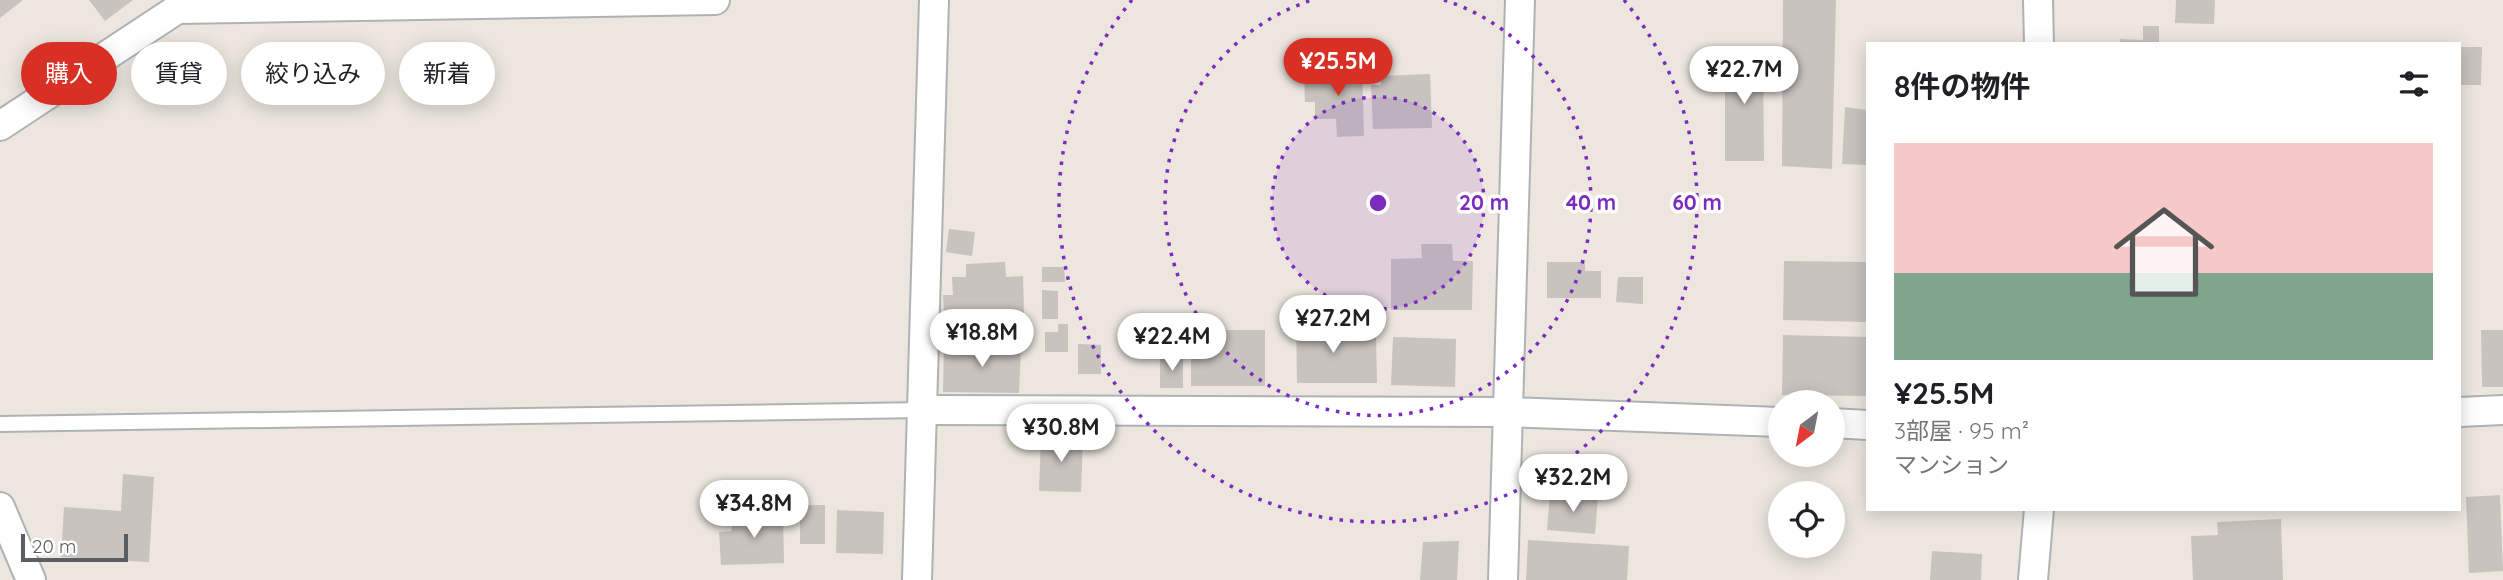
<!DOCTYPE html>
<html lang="ja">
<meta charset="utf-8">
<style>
body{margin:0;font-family:Quicksand,"Noto Sans JP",sans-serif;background:#f2f2f2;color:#202124;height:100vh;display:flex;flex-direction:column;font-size:26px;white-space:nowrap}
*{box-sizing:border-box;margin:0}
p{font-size:23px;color:#757577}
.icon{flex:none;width:38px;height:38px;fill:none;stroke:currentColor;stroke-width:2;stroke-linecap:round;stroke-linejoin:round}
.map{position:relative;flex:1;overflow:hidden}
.sheet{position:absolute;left:1866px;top:42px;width:595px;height:469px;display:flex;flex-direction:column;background:#fff;border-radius:0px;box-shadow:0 4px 18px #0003}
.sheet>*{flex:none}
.guide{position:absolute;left:21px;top:42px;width:665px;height:63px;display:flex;gap:14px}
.needle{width:46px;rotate:212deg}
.buttons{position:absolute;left:1768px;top:390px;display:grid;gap:14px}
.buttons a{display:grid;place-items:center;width:77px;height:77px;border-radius:50%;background:#fff;box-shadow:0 4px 18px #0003;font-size:35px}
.scale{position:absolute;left:21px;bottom:18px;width:107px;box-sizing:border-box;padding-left:7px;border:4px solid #585e61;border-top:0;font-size:19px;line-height:24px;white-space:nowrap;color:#585e61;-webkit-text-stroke:5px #fff;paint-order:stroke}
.price{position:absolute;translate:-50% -60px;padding:0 16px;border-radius:24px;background:#fff;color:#222;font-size:23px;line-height:46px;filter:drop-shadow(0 2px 4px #0008)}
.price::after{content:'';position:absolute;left:50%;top:42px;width:21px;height:16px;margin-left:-10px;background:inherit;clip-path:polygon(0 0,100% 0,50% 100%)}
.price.on{background:#d93025;color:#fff}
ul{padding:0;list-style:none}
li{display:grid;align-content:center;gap:14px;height:371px;padding:0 28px}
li+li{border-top:2px solid #e0e0e0}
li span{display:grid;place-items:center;height:217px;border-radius:0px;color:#555}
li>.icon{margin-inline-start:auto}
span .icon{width:126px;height:126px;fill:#fffc;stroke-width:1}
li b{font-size:30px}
h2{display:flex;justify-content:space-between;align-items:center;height:84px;padding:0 28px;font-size:30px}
.pill{padding:0 24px;border-radius:32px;background:#fff;box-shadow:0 4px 18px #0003;font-size:24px;line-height:63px}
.pill.on{background:#d93025;color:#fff}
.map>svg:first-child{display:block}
</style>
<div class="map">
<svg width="2503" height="580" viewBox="0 0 2503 580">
<rect width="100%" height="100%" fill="#ece6df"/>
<!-- building -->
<g fill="#c8c3bf">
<polygon points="0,0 23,0 0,18"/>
<polygon points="89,0 133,0 105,21"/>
<polygon points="1783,0 1836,0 1832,169 1782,166"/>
<polygon points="2176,0 2215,0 2214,24 2175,23"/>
<polygon points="2143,26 2159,26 2159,44 2120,44 2120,39 2143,40"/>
<polygon points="2459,47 2482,47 2481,85 2459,85"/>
<polygon points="1725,50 1763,51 1764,161 1725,161"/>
<polygon points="1362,65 1364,136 1337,137 1336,119 1315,119 1315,102 1305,102 1304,68 1324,67 1325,79 1336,78 1336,66"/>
<polygon points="1430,74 1432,128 1373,129 1371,85 1381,85 1381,76"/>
<polygon points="1845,107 1867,110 1867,165 1842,164"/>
<polygon points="949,229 975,232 972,256 946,252"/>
<polygon points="1421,244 1452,244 1453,261 1473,261 1472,310 1391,310 1391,259 1422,258"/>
<polygon points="1784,261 1867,262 1867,322 1783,320"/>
<polygon points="1005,262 1006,277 1023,276 1024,313 944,316 943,295 953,295 952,277 966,277 966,264"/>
<polygon points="1547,262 1585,262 1585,271 1601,271 1601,298 1547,298"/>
<polygon points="1042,267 1064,267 1065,282 1042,282"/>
<polygon points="1618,277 1643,277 1643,304 1616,302"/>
<polygon points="1042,290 1058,291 1058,319 1042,319"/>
<polygon points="1296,318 1324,318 1324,329 1339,329 1339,336 1376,336 1377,383 1297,383"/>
<polygon points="1058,324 1068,324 1068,352 1045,352 1045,332 1058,332"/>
<polygon points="1216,330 1265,330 1265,386 1191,386 1191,341 1213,341"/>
<polygon points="2481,330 2503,330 2503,387 2482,387"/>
<polygon points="1783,335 1867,337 1867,396 1782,395"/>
<polygon points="1393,337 1456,339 1455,387 1391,385"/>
<polygon points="1078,344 1101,345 1101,374 1078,374"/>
<polygon points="944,345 1021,347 1019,393 943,392"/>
<rect x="1160" y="358" width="23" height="30"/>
<polygon points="1041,437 1083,438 1081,492 1039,491"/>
<polygon points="123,474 154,477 149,562 61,557 64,507 121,511"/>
<polygon points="1550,494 1598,497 1595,534 1547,530"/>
<polygon points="2500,495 2503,571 2469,573 2466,497"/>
<rect x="800" y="505" width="25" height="39"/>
<polygon points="837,510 884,512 883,554 836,553"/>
<polygon points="783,513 784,563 721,565 719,532 731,531 734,515"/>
<polygon points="2281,519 2283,580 2193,580 2191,536 2218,535 2217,522"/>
<polygon points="1528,540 1629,546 1627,580 1526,580"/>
<polygon points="1459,541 1457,580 1420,580 1423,542"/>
<polygon points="1932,551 1982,554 1981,580 1930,580"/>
</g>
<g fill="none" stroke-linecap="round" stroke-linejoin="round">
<defs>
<polyline id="lane" points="0,424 924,410"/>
<g id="street">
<polyline points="2038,0 2039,44"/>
<polyline points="179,9 715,0"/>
<polyline points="0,126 191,0"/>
<polyline points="924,410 1507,412 1780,422"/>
<polyline points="2459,412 2503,410"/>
<polyline points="1832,423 1867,425"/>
<polyline points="0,507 31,580"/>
<polyline points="917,580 934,0"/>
<polyline points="1503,580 1520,0"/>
<polyline points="2033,580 2039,509"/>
</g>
</defs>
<!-- lane casing -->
<use href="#lane" stroke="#adb3b5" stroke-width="18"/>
<!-- street casing -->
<use href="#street" stroke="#adb3b5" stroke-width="32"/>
<!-- lane -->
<use href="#lane" stroke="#fff" stroke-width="14"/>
<!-- street -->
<use href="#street" stroke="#fff" stroke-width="28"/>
</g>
<!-- distance rings -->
<circle cx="1378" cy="203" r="106" fill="#7b2cbf" fill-opacity=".12"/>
<g fill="none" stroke="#7b2cbf" stroke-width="3.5" stroke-dasharray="3.5 7">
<circle cx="1378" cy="203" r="106"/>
<path d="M1444 0A213 213 0 1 1 1312 0"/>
<path d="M1624 0A319 319 0 1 1 1132 0"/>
</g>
<circle cx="1378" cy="203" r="10" fill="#7b2cbf" stroke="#fff" stroke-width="3.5"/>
<g font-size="21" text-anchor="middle" font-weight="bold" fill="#7b2cbf" stroke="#fff" stroke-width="7" stroke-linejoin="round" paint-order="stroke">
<text x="1484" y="210">20 m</text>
<text x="1591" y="210">40 m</text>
<text x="1697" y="210">60 m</text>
</g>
</svg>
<div class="buttons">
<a><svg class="needle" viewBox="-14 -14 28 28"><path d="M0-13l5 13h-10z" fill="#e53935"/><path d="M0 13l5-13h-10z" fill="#757577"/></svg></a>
<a><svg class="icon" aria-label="locate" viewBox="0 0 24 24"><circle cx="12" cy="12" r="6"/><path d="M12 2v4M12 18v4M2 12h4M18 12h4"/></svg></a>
</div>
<div class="scale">20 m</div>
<b class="price on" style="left:1338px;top:98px">¥25.5M</b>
<b class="price" style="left:1744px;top:106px">¥22.7M</b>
<b class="price" style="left:1333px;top:355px">¥27.2M</b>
<b class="price" style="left:982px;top:369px">¥18.8M</b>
<b class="price" style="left:1172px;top:373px">¥22.4M</b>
<b class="price" style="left:1061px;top:464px">¥30.8M</b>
<b class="price" style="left:1573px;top:514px">¥32.2M</b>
<b class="price" style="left:754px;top:540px">¥34.8M</b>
<div class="guide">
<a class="pill on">購入</a>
<a class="pill">賃貸</a>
<a class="pill">絞り込み</a>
<a class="pill">新着</a>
</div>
<section class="sheet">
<h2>8件の物件<svg class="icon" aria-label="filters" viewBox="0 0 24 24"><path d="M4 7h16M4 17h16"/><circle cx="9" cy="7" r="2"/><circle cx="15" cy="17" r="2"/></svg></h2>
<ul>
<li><span style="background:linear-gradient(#f6c9c9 60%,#7fa58c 0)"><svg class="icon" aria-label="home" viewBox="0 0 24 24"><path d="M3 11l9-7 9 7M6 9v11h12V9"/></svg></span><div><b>¥25.5M</b><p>3部屋 · 95 m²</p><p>マンション</p></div></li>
</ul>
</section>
</div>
